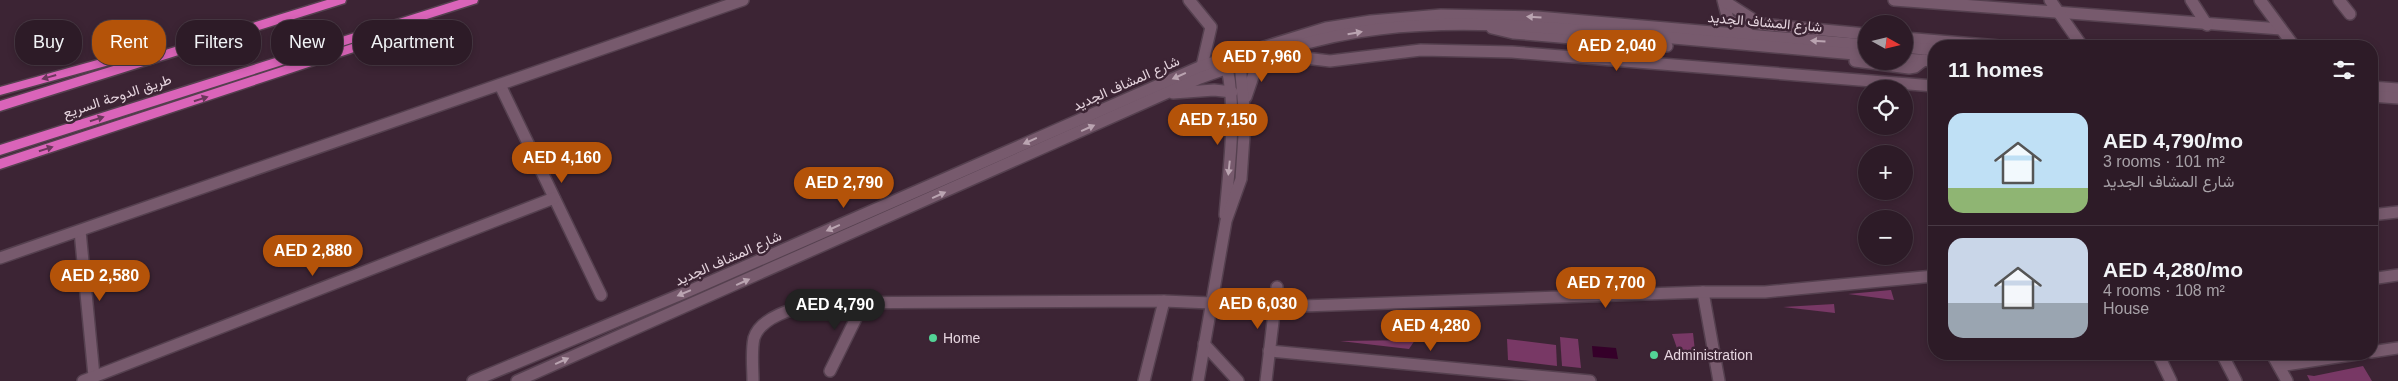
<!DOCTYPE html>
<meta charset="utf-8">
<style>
body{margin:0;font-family:Arial,Vazirmatn,sans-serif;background:#35242f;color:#f1f3f6;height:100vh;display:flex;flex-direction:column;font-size:19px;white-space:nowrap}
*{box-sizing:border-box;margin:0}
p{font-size:16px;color:#a7a1a7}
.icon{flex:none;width:28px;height:28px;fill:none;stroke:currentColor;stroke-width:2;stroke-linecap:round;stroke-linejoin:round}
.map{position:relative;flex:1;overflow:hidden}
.details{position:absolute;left:1928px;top:40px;width:450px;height:320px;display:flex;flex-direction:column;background:#2d1b27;border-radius:20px;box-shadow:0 2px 8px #0003,0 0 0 1px #483944}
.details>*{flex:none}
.banner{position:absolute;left:15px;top:20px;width:475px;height:45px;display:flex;gap:10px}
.needle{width:32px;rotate:98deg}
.fabs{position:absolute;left:1858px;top:15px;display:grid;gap:10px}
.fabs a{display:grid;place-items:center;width:55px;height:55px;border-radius:50%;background:#2d1b27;box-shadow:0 2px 8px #0003,0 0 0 1px #483944;font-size:25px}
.price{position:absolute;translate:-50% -42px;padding:0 11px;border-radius:18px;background:#b45309;color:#fff;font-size:16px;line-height:32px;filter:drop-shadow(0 1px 2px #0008)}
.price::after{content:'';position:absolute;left:50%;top:30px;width:15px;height:11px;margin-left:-8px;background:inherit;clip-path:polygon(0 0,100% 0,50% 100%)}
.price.on{background:#222;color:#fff}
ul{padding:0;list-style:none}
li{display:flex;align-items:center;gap:15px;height:125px;padding:0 20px}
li+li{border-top:1px solid #483944}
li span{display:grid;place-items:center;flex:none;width:140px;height:100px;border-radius:15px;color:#555}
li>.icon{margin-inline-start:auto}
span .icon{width:60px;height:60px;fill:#fffc;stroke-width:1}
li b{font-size:21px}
h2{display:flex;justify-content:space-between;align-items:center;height:60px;padding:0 20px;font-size:21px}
.chip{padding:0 18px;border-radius:20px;background:#2d1b27;box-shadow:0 2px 8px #0003,0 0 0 1px #483944;font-size:18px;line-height:45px}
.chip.on{background:#b45309;color:#fff}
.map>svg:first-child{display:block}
</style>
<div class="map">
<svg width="2398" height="381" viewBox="0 0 2398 381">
<rect width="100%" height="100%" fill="#3c2434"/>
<!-- green -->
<g fill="#783865">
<polygon points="1891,290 1894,300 1848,294"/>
<polygon points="1834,304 1835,313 1783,307"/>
<polygon points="1693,333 1695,351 1678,351 1672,334"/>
<polygon points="1560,337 1578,339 1581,368 1562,366"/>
<polygon points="1507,339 1556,345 1557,366 1508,360"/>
<polygon points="1415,340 1409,349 1340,341"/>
<polygon points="2363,366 2372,381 2310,381 2307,375 2314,376"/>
</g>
<!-- water -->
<polygon fill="#350029" points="1592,346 1616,348 1618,359 1593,357"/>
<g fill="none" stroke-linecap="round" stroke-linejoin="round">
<defs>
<g id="minor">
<polyline points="1189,0 1211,27 1202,66"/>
<polyline points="1723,0 1728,19 1749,34"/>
<polyline points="1894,0 2281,29"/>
<polyline points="2050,0 2082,46"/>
<polyline points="2191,0 2207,25"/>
<polyline points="2260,0 2294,46"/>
<polyline points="2339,0 2350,14"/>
<polyline points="1724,1 1760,24 1866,34"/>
<polyline points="1492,28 1513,33 1667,46"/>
<polyline points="1904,38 1999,46"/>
<polyline points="1904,47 1934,50"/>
<polyline points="1305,58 1330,61 1421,50 1512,52 1934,86"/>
<polyline points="1904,59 1934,61"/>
<polyline points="1855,61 1909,68 1915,67 1924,60"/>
<polyline points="500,85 601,295"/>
<polyline points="2371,87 2398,89"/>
<polyline points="1173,93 1214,90 1232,92"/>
<polyline points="2371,96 2398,98"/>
<polyline points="1246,97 1260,56"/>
<path d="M 1225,215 C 1229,166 1237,115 1227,67"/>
<polyline points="2371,215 2398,212"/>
<polyline points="80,231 94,376"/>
<polyline points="0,258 743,0"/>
<polyline points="2371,279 2398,275"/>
<polyline points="1703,292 1719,381"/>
<polyline points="1274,307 1703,292 1765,292 1934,276"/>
<polyline points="1204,344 1238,381"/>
<polyline points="1269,351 1590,381"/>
<polyline points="2371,352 2398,348"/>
<polyline points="2158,354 2171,381"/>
<polyline points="2222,354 2236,381"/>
<polyline points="2272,354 2287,381"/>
<polyline points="2279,366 2357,354"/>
<polyline points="830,371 864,302"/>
<polyline points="83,381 554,198"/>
<polyline points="473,381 689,291 1202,66 1326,28 1371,21 1441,15 1537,17 1866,45"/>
<path d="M 517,381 L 1200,78 C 1258,57 1317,36 1379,29 C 1462,19 1544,27 1628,34 C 1707,41 1787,48 1866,55"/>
<path d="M 753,381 C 753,368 751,351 754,338 C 761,316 796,308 816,303 L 1164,301 L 1211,303"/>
<polyline points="1144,381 1164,301"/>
<polyline points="1198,381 1226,221 1241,179 1245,121 1240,62"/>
<polyline points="1266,381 1277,287"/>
</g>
<g id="highway">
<polygon points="327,0 346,0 345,3 0,111 0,101"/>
<polygon points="459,0 478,0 477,3 0,155 0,145"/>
<polygon points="352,44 359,48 357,51 0,169 0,159"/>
<polygon points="148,46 153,47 155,50 153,53 0,95 0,87"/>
</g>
</defs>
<!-- minor casing -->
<use href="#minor" stroke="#55404f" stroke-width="14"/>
<!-- highway casing -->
<use href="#highway" stroke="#55404f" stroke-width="3"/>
<!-- minor -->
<use href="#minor" stroke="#775a6d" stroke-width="11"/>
<!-- highway -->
<use href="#highway" fill="#da64b9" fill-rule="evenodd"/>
</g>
<!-- one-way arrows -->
<defs><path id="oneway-solid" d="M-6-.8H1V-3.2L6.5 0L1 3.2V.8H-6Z" transform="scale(1.25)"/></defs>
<g fill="#baa4b1">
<use href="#oneway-solid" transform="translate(1534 17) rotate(-176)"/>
<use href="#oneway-solid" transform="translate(1355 33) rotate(-10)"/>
<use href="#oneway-solid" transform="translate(1818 41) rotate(-176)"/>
<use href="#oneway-solid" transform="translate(1179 76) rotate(156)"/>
<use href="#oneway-solid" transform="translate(1088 128) rotate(-24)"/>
<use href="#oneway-solid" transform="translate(1030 141) rotate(156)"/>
<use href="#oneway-solid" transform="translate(1229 168) rotate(96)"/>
<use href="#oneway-solid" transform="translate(939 195) rotate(-24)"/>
<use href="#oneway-solid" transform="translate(833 228) rotate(156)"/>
<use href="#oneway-solid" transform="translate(743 282) rotate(-24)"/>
<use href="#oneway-solid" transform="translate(684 293) rotate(157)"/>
<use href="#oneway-solid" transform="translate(562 361) rotate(-24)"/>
</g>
<g fill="#6b375c">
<use href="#oneway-solid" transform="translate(49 77) rotate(164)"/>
<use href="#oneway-solid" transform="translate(201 99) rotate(-18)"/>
<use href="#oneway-solid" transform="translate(97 119) rotate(-18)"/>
<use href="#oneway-solid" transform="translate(46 149) rotate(-18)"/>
</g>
<!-- markers -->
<g fill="#53d396" stroke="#3c2434" stroke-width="2">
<circle cx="933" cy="338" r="5"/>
<circle cx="1654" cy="355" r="5"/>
</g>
<g text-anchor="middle" stroke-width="5" stroke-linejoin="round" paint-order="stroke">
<!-- street labels -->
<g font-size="14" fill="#e6d5df" stroke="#3c2434">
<text transform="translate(1765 22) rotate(5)" y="5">شارع المشاف الجديد</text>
<text transform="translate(1126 83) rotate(-24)" y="5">شارع المشاف الجديد</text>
<text transform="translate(117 96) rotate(-18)" y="5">طريق الدوحة السريع</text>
<text transform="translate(728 258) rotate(-24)" y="5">شارع المشاف الجديد</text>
</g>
<!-- poi labels -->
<g font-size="14" fill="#e6d5df" stroke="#3c2434" text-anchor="start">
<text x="943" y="343">Home</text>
<text x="1664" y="360">Administration</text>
</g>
</g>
</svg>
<div class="fabs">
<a><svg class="needle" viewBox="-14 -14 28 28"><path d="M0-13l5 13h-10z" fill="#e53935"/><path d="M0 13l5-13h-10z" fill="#a7a1a7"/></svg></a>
<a><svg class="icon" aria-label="locate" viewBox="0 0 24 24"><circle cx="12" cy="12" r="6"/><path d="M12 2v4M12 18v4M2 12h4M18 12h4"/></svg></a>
<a>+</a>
<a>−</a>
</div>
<b class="price" style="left:1617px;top:72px">AED 2,040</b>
<b class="price" style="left:1262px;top:83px">AED 7,960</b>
<b class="price" style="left:1218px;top:146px">AED 7,150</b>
<b class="price" style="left:562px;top:184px">AED 4,160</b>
<b class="price" style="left:844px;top:209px">AED 2,790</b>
<b class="price" style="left:313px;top:277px">AED 2,880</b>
<b class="price" style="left:100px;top:302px">AED 2,580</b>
<b class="price" style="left:1606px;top:309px">AED 7,700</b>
<b class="price" style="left:1258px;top:330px">AED 6,030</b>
<b class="price on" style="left:835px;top:331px">AED 4,790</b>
<b class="price" style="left:1431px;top:352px">AED 4,280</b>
<div class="banner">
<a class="chip">Buy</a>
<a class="chip on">Rent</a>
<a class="chip">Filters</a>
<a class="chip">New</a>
<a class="chip">Apartment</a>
</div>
<section class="details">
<h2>11 homes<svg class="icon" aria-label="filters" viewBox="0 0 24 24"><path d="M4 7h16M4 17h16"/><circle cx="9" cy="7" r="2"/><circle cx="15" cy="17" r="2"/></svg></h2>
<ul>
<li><span style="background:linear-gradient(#bfe0f5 75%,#8fb573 0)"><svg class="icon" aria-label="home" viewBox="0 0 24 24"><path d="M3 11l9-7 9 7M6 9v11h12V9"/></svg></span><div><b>AED 4,790/mo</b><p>3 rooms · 101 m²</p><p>شارع المشاف الجديد</p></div></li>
<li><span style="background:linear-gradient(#c9d6e8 65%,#9aa5b1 0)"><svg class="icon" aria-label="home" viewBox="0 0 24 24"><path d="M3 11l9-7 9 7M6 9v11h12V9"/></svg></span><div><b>AED 4,280/mo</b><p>4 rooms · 108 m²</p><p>House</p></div></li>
</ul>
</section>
</div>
